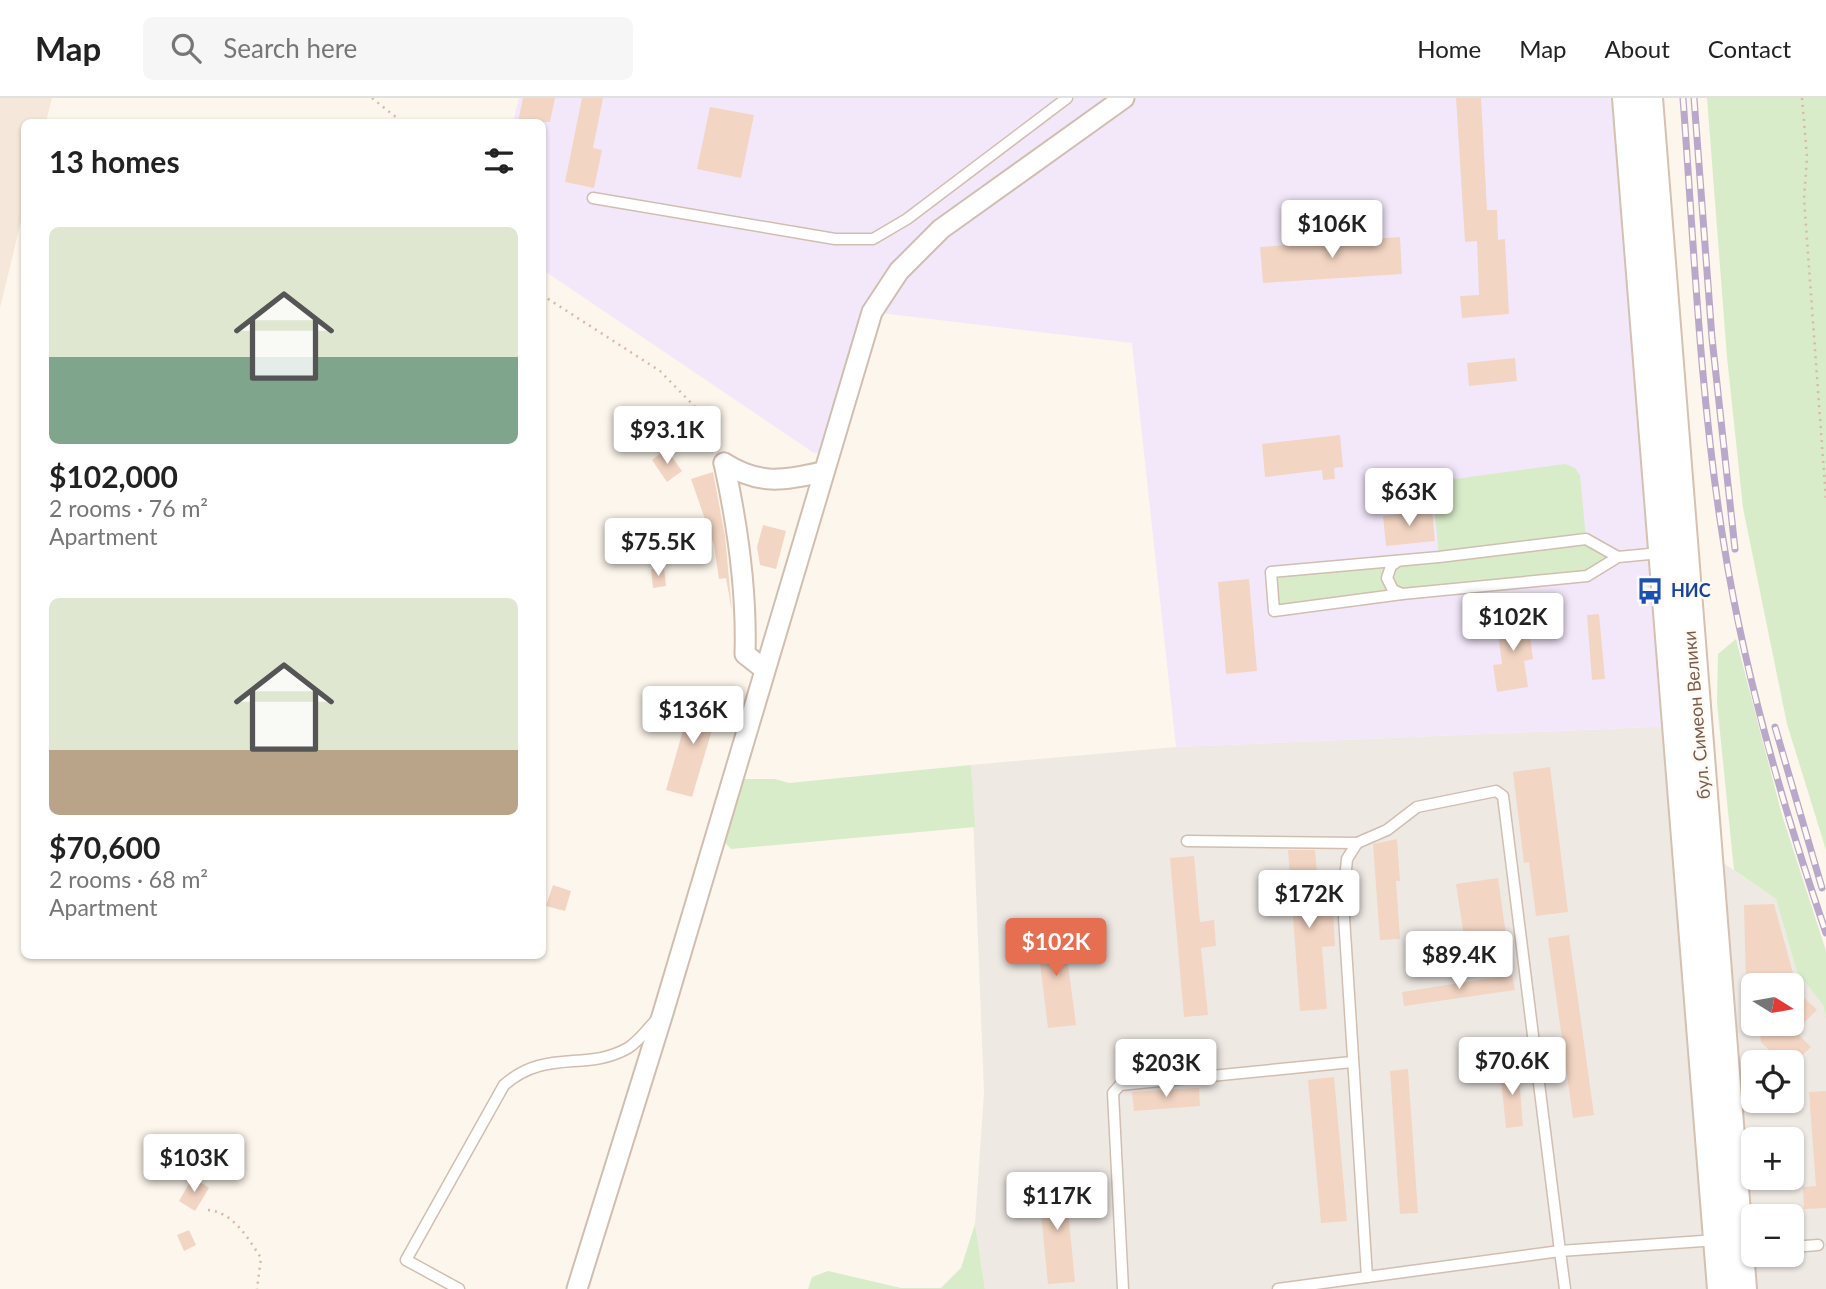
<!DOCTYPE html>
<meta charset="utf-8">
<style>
body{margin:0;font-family:Lato,sans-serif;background:#f6f6f6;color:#222;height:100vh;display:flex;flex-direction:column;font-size:26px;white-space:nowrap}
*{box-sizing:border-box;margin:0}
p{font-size:23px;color:#767676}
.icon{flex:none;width:38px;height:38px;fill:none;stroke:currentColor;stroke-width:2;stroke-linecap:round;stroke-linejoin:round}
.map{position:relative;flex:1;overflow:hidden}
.details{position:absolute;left:21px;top:21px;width:525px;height:840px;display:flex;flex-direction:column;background:#fff;border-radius:10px;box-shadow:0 2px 5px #0004}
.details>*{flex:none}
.needle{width:46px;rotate:101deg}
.buttons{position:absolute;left:1741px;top:875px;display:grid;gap:14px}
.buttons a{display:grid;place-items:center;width:63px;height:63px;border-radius:10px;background:#fff;box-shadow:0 2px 5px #0004;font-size:35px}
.price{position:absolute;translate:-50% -60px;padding:0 16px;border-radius:7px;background:#fff;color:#222;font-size:23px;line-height:46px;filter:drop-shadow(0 2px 4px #0008)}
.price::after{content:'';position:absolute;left:50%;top:42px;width:21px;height:16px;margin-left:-10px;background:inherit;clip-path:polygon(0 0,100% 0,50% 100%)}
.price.on{background:#e76f51;color:#fff}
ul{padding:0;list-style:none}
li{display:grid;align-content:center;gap:14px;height:371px;padding:0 28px}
li span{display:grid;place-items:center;height:217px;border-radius:10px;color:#555}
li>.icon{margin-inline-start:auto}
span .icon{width:126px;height:126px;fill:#fffc;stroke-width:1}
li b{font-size:30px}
h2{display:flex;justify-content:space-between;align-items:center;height:84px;padding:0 28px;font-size:30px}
header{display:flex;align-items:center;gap:42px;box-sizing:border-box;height:98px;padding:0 35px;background:#fff;border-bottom:2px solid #e0e0e0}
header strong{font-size:33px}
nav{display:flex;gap:38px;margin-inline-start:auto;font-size:24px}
.search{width:490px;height:63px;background:#f6f6f6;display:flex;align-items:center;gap:18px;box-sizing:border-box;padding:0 24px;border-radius:10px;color:#767676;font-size:26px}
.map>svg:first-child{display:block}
</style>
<header>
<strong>Map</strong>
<div class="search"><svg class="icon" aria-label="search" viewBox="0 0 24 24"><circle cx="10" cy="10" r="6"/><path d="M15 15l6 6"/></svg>Search here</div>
<nav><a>Home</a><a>Map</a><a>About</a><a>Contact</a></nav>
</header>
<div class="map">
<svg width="1826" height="1191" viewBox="0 0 1826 1191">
<rect width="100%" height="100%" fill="#fdf6ec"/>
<!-- residential -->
<polygon fill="#f5e8da" points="0,0 52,0 46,24 24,24 24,111 0,210"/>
<!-- industrial -->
<path fill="#efe9e4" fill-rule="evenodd" d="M 1676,628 L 1684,738 L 1776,801 L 1797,874 L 1823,907 L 1826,923 L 1826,1191 L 985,1191 L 975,1126 L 984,994 L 971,667 L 1176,649 ZM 1754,887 L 1792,887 L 1792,926 L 1754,926 ZM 1754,964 L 1792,964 L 1792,1003 L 1754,1003 ZM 1754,1041 L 1792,1041 L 1792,1080 L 1754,1080 ZM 1754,1118 L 1792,1118 L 1792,1157 L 1754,1157 Z"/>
<!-- education -->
<polygon fill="#f3e8fa" points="519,0 1626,0 1676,628 1176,649 1132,245 872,214 828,355 814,355 543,172 542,24 513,24"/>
<!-- green -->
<g fill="#d8ecc9">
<polygon points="1707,0 1826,0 1826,752 1787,626 1743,410 1727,259"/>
<polygon points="1565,366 1575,370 1580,377 1586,441 1618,459 1587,478 1274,513 1271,474 1439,459 1433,396 1455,381"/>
<polygon points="1736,541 1782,717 1826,853 1826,923 1823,907 1797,874 1776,801 1734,772 1717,605 1718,556"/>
<polygon points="971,667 975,729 731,751 717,736 733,681 775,681 789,685"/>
<polygon points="975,1126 985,1191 808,1191 812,1179 828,1173 901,1190 941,1190 961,1170"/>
</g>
<!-- building -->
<g fill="#f3d5c3">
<polygon points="523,0 555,0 550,24 518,24"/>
<polygon points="582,0 603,0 593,50 602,52 594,90 565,84"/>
<polygon points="1456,0 1481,0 1487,112 1497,112 1498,142 1505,141 1509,216 1462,220 1460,198 1479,197 1477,143 1465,144"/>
<polygon points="710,9 754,17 741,80 697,71"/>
<polygon points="1400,139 1402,176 1263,185 1260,149"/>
<polygon points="1515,260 1517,283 1469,288 1467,265"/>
<polygon points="1340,337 1343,369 1334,370 1335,381 1323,382 1322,372 1265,379 1262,346"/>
<polygon points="661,355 672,359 682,373 667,384 652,362"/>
<polygon points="713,374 725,438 732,514 726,480 719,481 714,447 691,381"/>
<polygon points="1432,412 1435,443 1386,448 1383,418"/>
<polygon points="763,427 786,433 776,471 760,467 757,449"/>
<polygon points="664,470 666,488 653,490 651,471"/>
<polygon points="1249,481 1257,573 1226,576 1218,484"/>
<polygon points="1527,516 1533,561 1524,563 1528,589 1497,594 1493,567 1502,566 1496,520"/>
<polygon points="1599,516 1605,581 1592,582 1587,517"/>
<polygon points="693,597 720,605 692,699 666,692"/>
<polygon points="1550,669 1568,814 1536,818 1529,764 1524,765 1513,674"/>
<polygon points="1397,741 1400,783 1396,783 1400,841 1380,842 1373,746"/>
<polygon points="1288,752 1315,752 1320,815 1333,814 1335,848 1322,849 1327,911 1300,913"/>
<polygon points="1194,758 1200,824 1214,822 1216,848 1201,850 1208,917 1184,919 1170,760"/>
<polygon points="1498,780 1508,851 1467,858 1456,786"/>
<polygon points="553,787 571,793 565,813 546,808"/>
<polygon points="1774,806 1794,879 1786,887 1746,887 1744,807"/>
<polygon points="1063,828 1076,927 1048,930 1036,832"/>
<polygon points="1569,837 1594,1017 1573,1020 1548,840"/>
<polygon points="1512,877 1515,892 1404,908 1402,894"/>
<polygon points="1792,888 1817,912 1795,933 1811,949 1795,964 1781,964 1761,944 1759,926 1792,926"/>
<polygon points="1518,969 1523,1028 1506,1030 1500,971"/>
<polygon points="1408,971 1418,1115 1400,1116 1390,973"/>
<polygon points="1334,979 1347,1123 1321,1125 1308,982"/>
<polygon points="1199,990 1200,1008 1134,1013 1132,994"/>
<polygon points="1826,993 1826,1110 1804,1111 1803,1089 1816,1088 1809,994"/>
<polygon points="193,1079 209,1090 195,1113 179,1103"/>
<polygon points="1065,1082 1075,1184 1048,1186 1038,1085"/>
<polygon points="189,1132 196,1147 184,1153 177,1137"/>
</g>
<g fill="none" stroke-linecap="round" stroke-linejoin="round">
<defs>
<g id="lane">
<polyline points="593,100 835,141 873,141 907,121 1067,0"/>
<polyline points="1618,459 1586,441 1439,459 1271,474 1274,513 1402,496 1587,478 1618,459 1660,455"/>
<polyline points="1398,463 1391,468 1387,480 1393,492 1402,496"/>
<polyline points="1187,743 1357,745 1387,732 1417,709 1496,693 1503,698 1560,1153 1278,1191"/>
<polyline points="1357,745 1347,761 1343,803 1367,1179"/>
<polyline points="1792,1149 1818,1147"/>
<path d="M 459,1191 L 406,1162 L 504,987 C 546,950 586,974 628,950 C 638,944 647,932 655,923"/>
<polyline points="1123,1191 1113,995 1120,987 1352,964"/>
<polyline points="1565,1191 1560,1153 1717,1142"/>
</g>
<g id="street">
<path d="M 724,365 C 738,429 747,491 745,556 L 764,571"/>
<path d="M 724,365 C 759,387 783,383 822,374"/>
<polyline points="577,1191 663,915 872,214 899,173 941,131 1124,0"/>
</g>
<g id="secondary">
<polyline points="1626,0 1721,1191"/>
<polyline points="1649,0 1743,1191"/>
</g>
</defs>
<!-- lane casing -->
<use href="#lane" stroke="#d1beb0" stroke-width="13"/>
<!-- street casing -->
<use href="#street" stroke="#d1beb0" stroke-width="23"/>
<!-- secondary casing -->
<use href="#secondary" stroke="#d6c0b0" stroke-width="30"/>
<!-- path -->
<g stroke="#d9b8a5" stroke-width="2.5" stroke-dasharray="2 5" stroke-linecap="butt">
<polyline points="372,0 402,24"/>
<polyline points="1802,0 1807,59 1804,101 1826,402"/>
<polyline points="542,197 660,273 699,313 717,351"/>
<path d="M 208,1112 C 233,1114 248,1140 261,1160 L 257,1191"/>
</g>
<!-- lane -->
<use href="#lane" stroke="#fff" stroke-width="10"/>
<!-- street -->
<use href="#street" stroke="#fff" stroke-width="19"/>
<!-- secondary -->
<use href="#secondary" stroke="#fff" stroke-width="26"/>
<defs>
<g id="rail">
<path d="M 1683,0 C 1694,149 1700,300 1724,447 C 1745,579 1783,709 1826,835"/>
<polyline points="1694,0 1712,240 1735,451"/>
<polyline points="1775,629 1822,790"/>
</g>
</defs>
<!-- rail casing -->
<use href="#rail" stroke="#b9a8c9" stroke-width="7"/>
<!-- rail -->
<use href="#rail" stroke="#fffaf3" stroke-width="4.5" stroke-dasharray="13" stroke-linecap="butt"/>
</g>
<!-- icons -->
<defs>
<symbol id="bus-bare" viewBox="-9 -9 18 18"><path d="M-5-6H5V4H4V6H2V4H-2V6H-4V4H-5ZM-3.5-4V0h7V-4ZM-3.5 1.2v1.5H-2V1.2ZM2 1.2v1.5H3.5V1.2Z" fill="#1a4fb4" stroke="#fffaf3" stroke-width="2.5" paint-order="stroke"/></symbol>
</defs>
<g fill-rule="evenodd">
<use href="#bus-bare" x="1631" y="474" width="38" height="38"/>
</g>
<g text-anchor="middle" stroke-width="5" stroke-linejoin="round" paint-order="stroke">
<!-- transit labels -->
<g font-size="18" font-weight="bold" fill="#164399" stroke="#fffaf3" text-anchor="start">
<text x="1671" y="499">НИС</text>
</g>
<!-- street labels -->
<g font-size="18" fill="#7a5c4d" stroke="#fffaf3">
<text transform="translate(1697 617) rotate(-95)" y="6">бул. Симеон Велики</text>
</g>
</g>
</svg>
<div class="buttons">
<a><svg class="needle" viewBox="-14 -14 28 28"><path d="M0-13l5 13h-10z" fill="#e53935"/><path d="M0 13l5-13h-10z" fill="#767676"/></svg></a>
<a><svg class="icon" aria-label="locate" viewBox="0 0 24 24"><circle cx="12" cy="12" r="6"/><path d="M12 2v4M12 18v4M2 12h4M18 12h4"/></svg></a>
<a>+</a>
<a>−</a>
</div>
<b class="price" style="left:1332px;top:162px">$106K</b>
<b class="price" style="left:667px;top:368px">$93.1K</b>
<b class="price" style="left:1409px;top:430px">$63K</b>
<b class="price" style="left:658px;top:480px">$75.5K</b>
<b class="price" style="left:1513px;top:555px">$102K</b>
<b class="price" style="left:693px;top:648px">$136K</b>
<b class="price" style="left:1309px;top:832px">$172K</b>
<b class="price on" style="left:1056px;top:880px">$102K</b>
<b class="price" style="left:1459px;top:893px">$89.4K</b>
<b class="price" style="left:1512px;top:999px">$70.6K</b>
<b class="price" style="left:1166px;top:1001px">$203K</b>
<b class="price" style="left:194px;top:1096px">$103K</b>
<b class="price" style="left:1057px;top:1134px">$117K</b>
<section class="details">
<h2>13 homes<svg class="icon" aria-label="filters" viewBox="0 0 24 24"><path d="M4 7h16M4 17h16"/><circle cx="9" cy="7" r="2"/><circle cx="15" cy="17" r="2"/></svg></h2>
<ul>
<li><span style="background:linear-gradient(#dfe7d0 60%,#7fa58c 0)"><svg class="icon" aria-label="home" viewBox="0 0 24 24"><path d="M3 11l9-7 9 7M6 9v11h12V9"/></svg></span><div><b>$102,000</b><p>2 rooms · 76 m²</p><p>Apartment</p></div></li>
<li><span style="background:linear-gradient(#dfe7d0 70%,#b9a48a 0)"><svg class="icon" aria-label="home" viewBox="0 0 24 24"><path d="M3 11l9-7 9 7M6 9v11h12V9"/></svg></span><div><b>$70,600</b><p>2 rooms · 68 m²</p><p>Apartment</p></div></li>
</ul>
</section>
</div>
